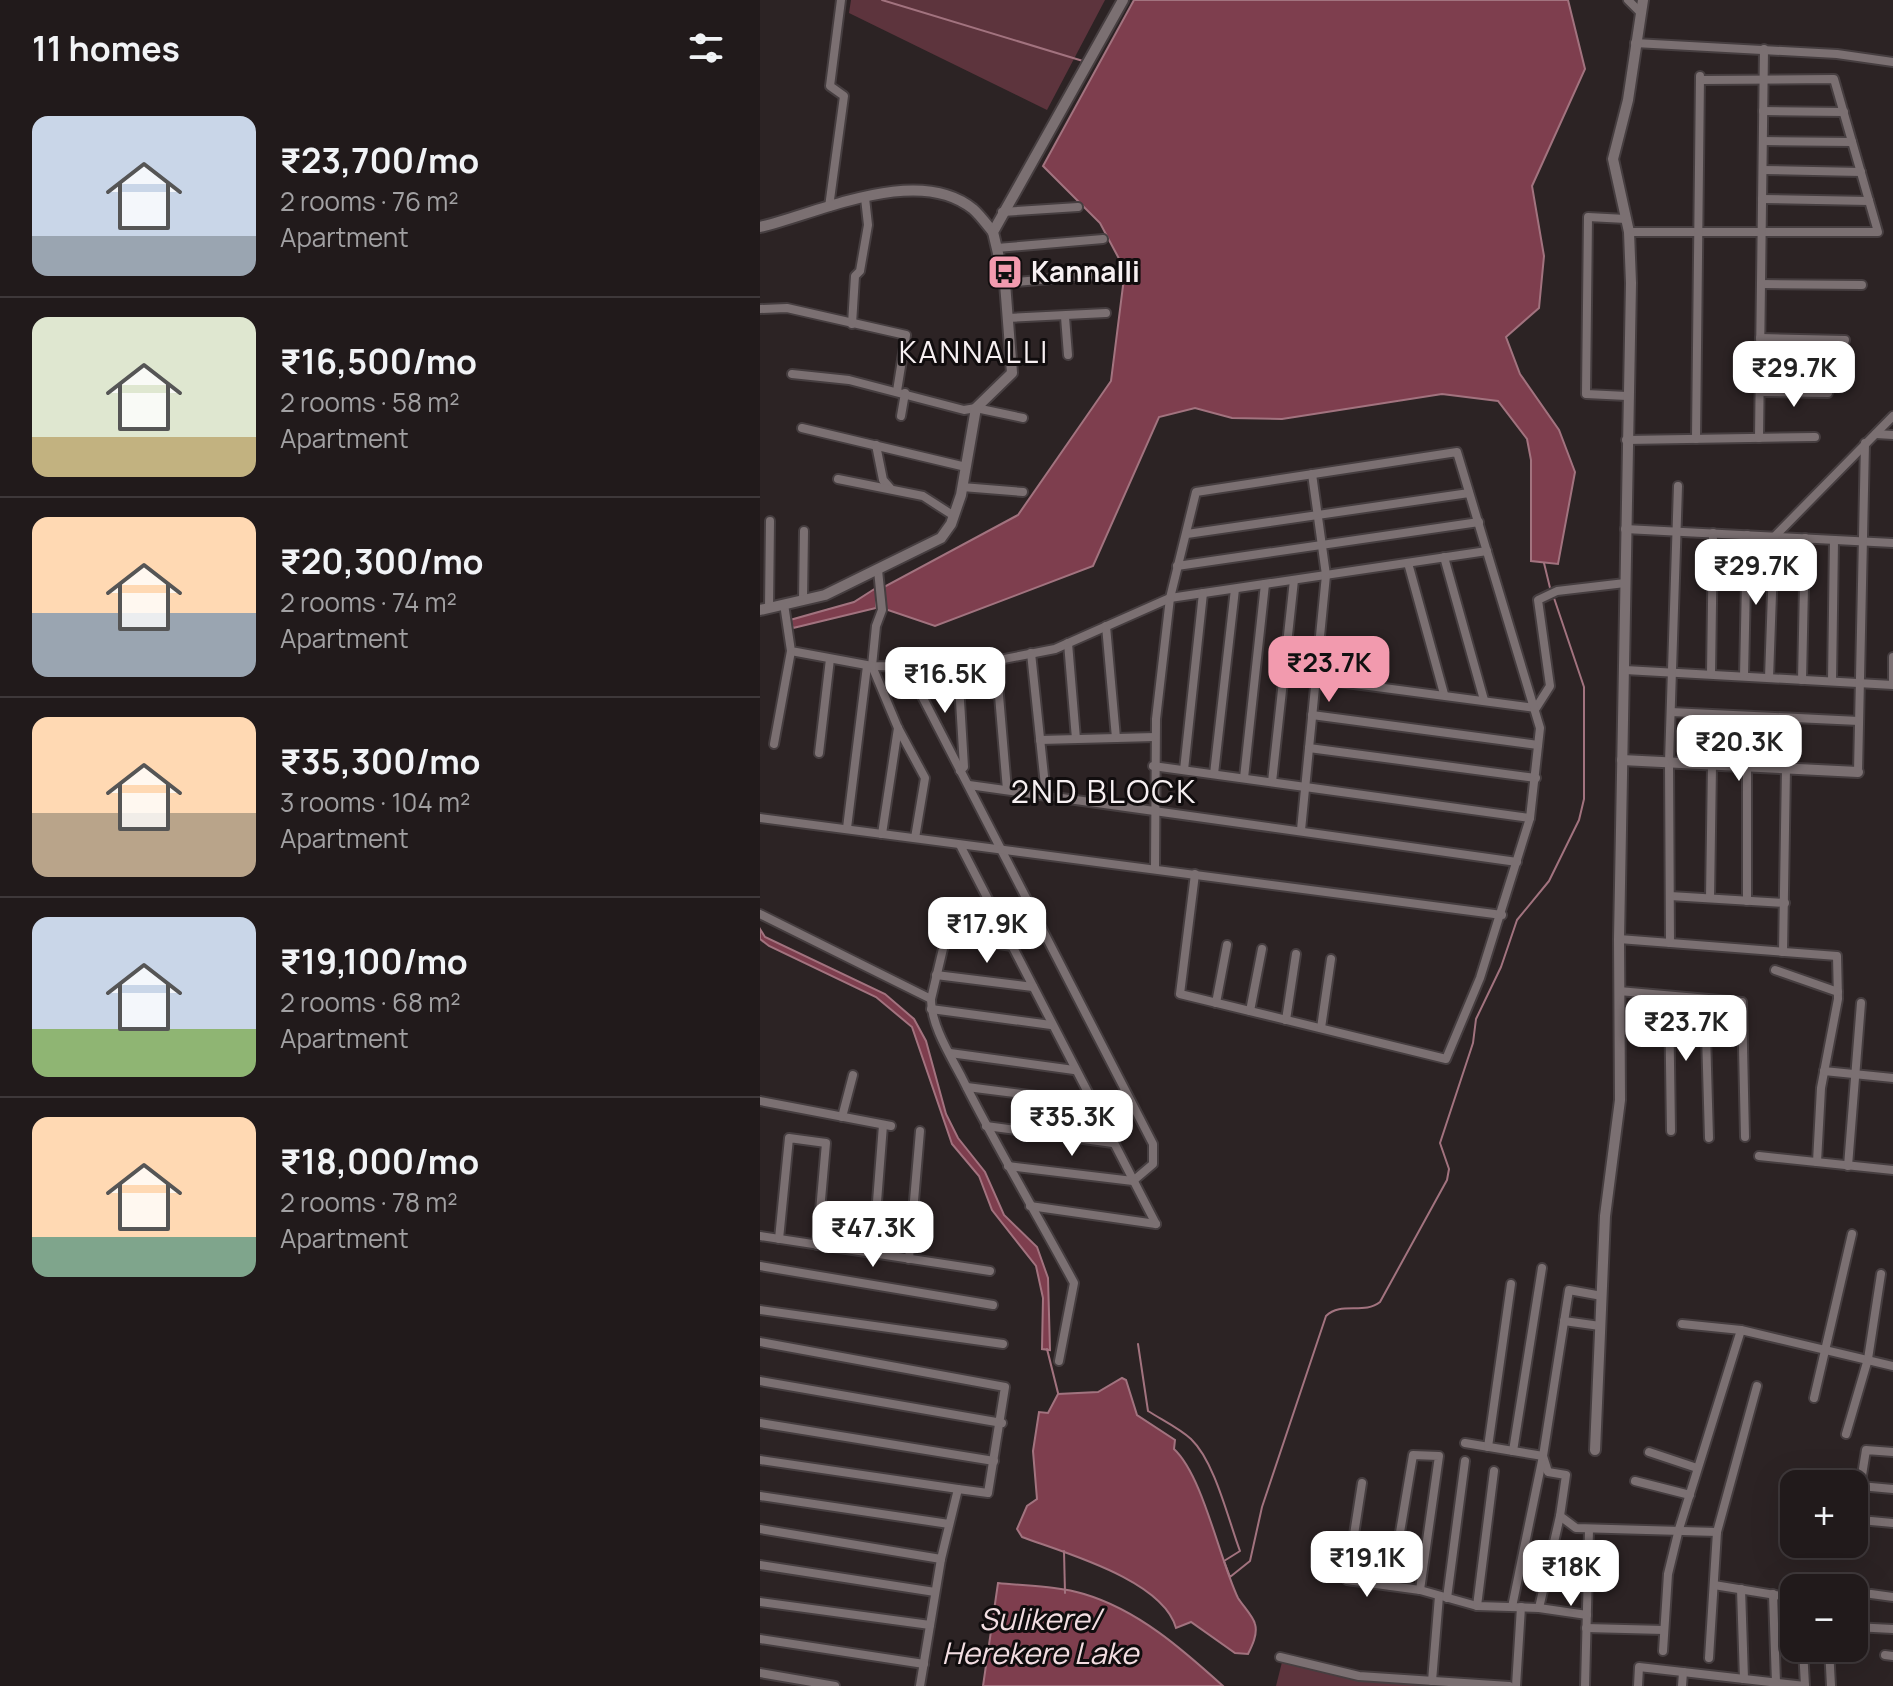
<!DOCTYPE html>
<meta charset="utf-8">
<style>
body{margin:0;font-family:Manrope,sans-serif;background:#292324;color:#f1f3f6;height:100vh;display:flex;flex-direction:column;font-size:30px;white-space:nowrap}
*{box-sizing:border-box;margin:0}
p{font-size:26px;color:#a2a1a3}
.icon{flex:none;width:44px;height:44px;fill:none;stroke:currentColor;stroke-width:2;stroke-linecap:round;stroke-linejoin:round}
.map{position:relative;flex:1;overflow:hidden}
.sheet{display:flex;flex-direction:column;background:#211a1b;width:760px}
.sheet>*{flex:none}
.controls{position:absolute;left:1020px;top:1470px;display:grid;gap:16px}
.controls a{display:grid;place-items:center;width:88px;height:88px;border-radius:16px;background:#211a1b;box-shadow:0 8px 32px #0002,0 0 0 2px #3e383a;font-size:40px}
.price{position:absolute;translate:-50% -68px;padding:0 18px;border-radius:16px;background:#fff;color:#222;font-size:26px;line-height:52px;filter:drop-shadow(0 2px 4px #0008)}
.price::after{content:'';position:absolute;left:50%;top:48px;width:24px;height:18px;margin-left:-12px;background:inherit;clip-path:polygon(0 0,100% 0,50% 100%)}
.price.selected{background:#f29aae;color:#111}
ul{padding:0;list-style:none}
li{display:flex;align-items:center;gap:24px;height:200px;padding:0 32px}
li+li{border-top:2px solid #3e383a}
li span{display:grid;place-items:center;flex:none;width:224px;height:160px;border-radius:16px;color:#555}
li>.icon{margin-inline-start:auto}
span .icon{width:96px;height:96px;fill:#fffc;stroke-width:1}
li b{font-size:34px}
h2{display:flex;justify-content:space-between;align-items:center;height:96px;padding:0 32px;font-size:34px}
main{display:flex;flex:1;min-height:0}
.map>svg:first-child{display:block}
</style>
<main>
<section class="sheet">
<h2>11 homes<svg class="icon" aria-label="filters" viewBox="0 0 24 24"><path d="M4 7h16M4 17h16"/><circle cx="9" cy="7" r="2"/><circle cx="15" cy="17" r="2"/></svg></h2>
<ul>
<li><span style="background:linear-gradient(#c9d6e8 75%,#9aa5b1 0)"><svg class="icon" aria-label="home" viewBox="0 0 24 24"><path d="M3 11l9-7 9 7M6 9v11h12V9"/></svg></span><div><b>₹23,700/mo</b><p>2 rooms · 76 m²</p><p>Apartment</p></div></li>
<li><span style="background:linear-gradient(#dfe7d0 75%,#c2b280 0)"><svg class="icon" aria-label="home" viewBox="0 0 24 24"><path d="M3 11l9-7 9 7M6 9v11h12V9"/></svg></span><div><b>₹16,500/mo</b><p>2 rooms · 58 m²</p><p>Apartment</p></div></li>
<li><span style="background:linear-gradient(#ffd9b3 60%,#9aa5b1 0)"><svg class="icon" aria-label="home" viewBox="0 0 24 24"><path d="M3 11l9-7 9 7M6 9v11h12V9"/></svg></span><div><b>₹20,300/mo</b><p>2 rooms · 74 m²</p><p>Apartment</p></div></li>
<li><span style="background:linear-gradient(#ffd9b3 60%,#b9a48a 0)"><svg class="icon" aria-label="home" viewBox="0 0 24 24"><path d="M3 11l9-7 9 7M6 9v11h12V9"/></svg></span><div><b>₹35,300/mo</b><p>3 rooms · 104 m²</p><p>Apartment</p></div></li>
<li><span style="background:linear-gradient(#c9d6e8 70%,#8fb573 0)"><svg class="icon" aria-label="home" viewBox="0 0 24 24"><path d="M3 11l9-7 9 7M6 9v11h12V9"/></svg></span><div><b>₹19,100/mo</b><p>2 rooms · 68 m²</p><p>Apartment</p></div></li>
<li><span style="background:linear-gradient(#ffd9b3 75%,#7fa58c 0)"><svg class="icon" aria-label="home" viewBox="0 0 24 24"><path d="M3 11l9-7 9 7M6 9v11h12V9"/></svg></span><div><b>₹18,000/mo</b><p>2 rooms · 78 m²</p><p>Apartment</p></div></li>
</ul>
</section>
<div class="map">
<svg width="1133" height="1686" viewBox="0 0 1133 1686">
<rect width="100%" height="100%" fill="#2c2324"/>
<!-- green -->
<g fill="#5d343d">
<polygon points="91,0 345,0 287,110 89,13"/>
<polygon points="522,1662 604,1679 694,1686 516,1686"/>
</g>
<!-- water -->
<g fill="#7e3e4e" stroke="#a2737f" stroke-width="2">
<polygon points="374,0 808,0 825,69 772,186 784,256 779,308 746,337 760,374 799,430 815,472 798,564 771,561 771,460 767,439 738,401 682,394 522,419 472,418 435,408 399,417 333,566 175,626 125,609 122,588 258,515 351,381 365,270 340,223 283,166"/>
<polygon points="116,588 116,608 33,628 30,620 94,602"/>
<polygon points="0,929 5,937 125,994 154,1019 166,1041 186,1114 198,1138 225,1172 244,1215 277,1247 288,1278 290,1350 282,1349 283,1298 276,1266 232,1210 219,1176 192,1144 152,1027 116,997 9,946 0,939"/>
<path d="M 362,1378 L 366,1380 L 377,1415 L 415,1440 L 414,1449 C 443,1476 459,1558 478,1598 C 483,1606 493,1616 495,1624 C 498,1634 492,1646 488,1654 L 475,1653 L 431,1622 L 416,1628 C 403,1580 305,1553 262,1537 L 257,1529 L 267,1506 L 277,1499 L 273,1451 L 279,1412 L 288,1413 L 298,1394 L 338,1392 Z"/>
<path d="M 238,1583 C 265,1586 298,1586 324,1594 C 378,1610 422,1649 463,1686 L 223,1686 Z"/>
</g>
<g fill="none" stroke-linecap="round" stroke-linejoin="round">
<!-- stream -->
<g stroke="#a2737f" stroke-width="2">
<polyline points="122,0 323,61"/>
<polyline points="784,563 791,592"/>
<path d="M 378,1344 L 388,1411 C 402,1420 419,1428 431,1439 C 455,1462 468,1519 480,1551 L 464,1561 L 470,1577 L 490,1561 L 502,1507 L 566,1316 C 581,1301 604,1315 620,1302 L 687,1180 L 689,1169 L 680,1143 L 713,1043 L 716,1019 L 741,967 L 757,920 L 789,881 L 819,820 L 824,799 L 824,687 L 794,598"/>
<polyline points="287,1349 298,1393"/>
<polyline points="304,1551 305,1593"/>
</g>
<defs>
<g id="minor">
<polyline points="868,0 881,13"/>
<polyline points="875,43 1077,54 1133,62"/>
<polyline points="1003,111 1084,112"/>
<polyline points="1003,141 1092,142"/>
<polyline points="1003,170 1101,172"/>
<polyline points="1002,199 1109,201"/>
<polyline points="69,207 84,96 70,86 81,0"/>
<polyline points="242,212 318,207"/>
<polyline points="866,219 828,217 826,394 867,396"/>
<polyline points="869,232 1118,232 1074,79 940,80"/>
<polyline points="237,248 343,239"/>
<polyline points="245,283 337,275"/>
<polyline points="1001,284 1102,285"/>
<polyline points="0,309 27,308 146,335 137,391"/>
<polyline points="305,317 308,355"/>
<polyline points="248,318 346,313"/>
<polyline points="92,324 95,276 100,271 108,225 105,198"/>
<polyline points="1000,338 1085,340"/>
<polyline points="32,374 89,380 204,410 216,408 263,418"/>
<polyline points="1000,392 1068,393"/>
<polyline points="141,416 145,393"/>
<polyline points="42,428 206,467"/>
<polyline points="1116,434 1133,435"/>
<polyline points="999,438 1004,49"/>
<polyline points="936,439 940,76"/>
<polyline points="866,440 1055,437"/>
<polyline points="116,445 123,480 130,488"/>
<polyline points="78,479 163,496 194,516"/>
<polyline points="202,487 263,492"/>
<polyline points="865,529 1133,543"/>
<polyline points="427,534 709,493"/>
<polyline points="684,557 724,700"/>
<polyline points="648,563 684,694"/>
<polyline points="417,566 719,522"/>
<polyline points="118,570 122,610 116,626 112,666 138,728 165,778 155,838"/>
<polyline points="43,600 44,531"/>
<polyline points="24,604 31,651 112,666 198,668 295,649 410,598 727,551"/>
<polyline points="9,608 10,521"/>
<polyline points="346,626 356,738"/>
<polyline points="308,643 316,739"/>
<polyline points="271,653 286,795"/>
<polyline points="236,660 247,790"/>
<polyline points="198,668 204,767 200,771"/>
<polyline points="148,669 393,1144 393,1164 373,1181 248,1166"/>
<polyline points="865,670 1133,685"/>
<polyline points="951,674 953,533"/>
<polyline points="984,676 987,535"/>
<polyline points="1009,678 1014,537 1133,416"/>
<polyline points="556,679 776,708 790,686 778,600 797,591 865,583"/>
<polyline points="1042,680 1045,538"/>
<polyline points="1072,681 1074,540"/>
<polyline points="1133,684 1133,657"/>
<polyline points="911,712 1099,721"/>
<polyline points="552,715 778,745"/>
<polyline points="280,740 395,737"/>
<polyline points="14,744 31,651"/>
<polyline points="549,748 776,778"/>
<polyline points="59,753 70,659"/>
<polyline points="393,766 770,818"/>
<polyline points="987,766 987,901"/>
<polyline points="424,770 443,593"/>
<polyline points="1098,772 1105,443"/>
<polyline points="454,774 475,589"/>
<polyline points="484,778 505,584"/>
<polyline points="512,782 534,580"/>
<polyline points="209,785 757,862"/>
<polyline points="0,818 742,915"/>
<polyline points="87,828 107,666"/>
<polyline points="541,830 566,575 552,474"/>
<polyline points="122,834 138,728"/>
<polyline points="200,845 396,1224"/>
<polyline points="395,868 396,719 410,598 436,492 697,452 780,728 770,818 720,978 686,1059 420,994 435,874"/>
<polyline points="910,896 1025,903"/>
<polyline points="950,898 952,765"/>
<path d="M 0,914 L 171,999 C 171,1025 190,1055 202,1078 C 237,1148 277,1214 314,1283 L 299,1361"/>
<polyline points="859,939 1077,956 1078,999 1061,1088 1057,1162"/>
<polyline points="910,943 909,762 918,486"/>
<polyline points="1023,952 1026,768"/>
<polyline points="1015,970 1078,992"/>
<polyline points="176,975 273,987"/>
<polyline points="859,991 982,1002 985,1137"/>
<polyline points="909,996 911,1131"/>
<polyline points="171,999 186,936 252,946"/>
<polyline points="945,999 949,1138"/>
<polyline points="456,1003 467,945"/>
<polyline points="171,1009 291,1025"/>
<polyline points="490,1011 502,949"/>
<polyline points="526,1020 536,954"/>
<polyline points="561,1028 571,959"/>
<polyline points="190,1053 314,1070"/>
<polyline points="1064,1071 1133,1078"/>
<polyline points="207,1087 332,1103"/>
<polyline points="0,1101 131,1126"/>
<polyline points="82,1117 93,1075"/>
<polyline points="226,1126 353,1143"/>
<polyline points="999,1156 1133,1170"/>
<polyline points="1088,1166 1101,1003"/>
<polyline points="270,1206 396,1224"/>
<polyline points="0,1236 230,1271"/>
<polyline points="19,1239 29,1138 66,1143 57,1245"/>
<polyline points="113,1253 123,1125"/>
<polyline points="149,1259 160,1131"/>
<polyline points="0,1266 233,1305"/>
<polyline points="0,1310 243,1344"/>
<polyline points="804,1321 840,1326"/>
<polyline points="922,1324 981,1330 1133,1366"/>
<polyline points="0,1342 245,1387 228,1493 198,1489 181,1559 160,1686"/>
<polyline points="0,1381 242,1423"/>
<polyline points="1054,1398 1092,1234"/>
<polyline points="0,1423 234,1461"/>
<polyline points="1086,1434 1108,1359 1121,1274"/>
<polyline points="705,1443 783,1456 788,1472 806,1475 800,1516 816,1528 957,1532"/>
<polyline points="728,1447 751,1284"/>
<polyline points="753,1451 782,1268"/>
<polyline points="889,1452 937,1468"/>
<polyline points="0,1460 198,1489"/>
<polyline points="875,1481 930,1495"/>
<polyline points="602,1483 587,1580 660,1590 717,1606 779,1608 827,1615"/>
<polyline points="1100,1486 1133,1489"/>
<polyline points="0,1496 189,1524"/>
<polyline points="1095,1519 1106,1450 1133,1452"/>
<polyline points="1111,1521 1133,1523"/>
<polyline points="0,1529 181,1559"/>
<polyline points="0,1565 175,1592"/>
<polyline points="954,1585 1034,1598"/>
<polyline points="631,1586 653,1455 679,1456 660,1590"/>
<polyline points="981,1589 984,1679"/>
<polyline points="1013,1594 1016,1683"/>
<polyline points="1111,1594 1133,1597"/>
<polyline points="687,1598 705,1461"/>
<polyline points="0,1602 170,1625"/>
<polyline points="717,1606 734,1471"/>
<polyline points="752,1607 783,1456 809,1290 842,1296"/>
<polyline points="779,1608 800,1516"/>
<polyline points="1094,1627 1133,1629"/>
<polyline points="826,1628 904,1630"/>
<polyline points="0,1639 164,1664"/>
<polyline points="1043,1648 1045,1686"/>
<polyline points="1069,1648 1071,1686"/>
<polyline points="903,1651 908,1574 919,1529 981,1330"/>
<polyline points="1125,1655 1133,1656"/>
<polyline points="520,1657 599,1676 749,1686"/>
<polyline points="949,1658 957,1532 997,1386"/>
<polyline points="0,1673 75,1686"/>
<polyline points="672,1681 679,1596"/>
<polyline points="756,1686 761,1607"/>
<polyline points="825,1686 829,1530"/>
<polyline points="878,1686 879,1667 1045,1686"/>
<polyline points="922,1686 923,1672"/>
</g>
<g id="tertiary">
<path d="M 0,227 C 59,213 158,164 213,209 C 220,215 227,225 233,232"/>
<polyline points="0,610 65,595 181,538 191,524 201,495 216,408 252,373 245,283 233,232 363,0"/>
<polyline points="862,760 1098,772"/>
<polyline points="835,1450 845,1216 860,1100 859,939 871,283 869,232 853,159 868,100 883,0"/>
</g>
</defs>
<!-- minor casing -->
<use href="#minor" stroke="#463e40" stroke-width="12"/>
<!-- tertiary casing -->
<use href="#tertiary" stroke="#463e40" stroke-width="14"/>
<!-- minor -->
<use href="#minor" stroke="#7b7072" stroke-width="8"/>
<!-- tertiary -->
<use href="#tertiary" stroke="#7b7072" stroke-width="10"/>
</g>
<!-- icons -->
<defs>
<symbol id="bus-square" viewBox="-11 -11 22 22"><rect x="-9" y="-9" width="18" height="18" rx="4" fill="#f29aae" stroke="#110d0e"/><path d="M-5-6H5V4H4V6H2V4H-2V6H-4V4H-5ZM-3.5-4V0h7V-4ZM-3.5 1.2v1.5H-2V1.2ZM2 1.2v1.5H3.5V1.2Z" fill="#111"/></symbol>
</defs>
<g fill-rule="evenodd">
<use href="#bus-square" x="225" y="252" width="40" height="40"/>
</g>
<g text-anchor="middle" stroke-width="6" stroke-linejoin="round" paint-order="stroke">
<!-- poi labels -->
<g font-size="28" font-weight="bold" fill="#f7f0f2" stroke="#110d0e" text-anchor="start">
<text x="271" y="282">Kannalli</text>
</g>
<!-- neighbourhood labels -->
<g font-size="30" letter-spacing="2" fill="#f7f0f2" stroke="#110d0e">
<text x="214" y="363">KANNALLI</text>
</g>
<!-- water labels -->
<g font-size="30" font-style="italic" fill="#f3dee2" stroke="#110d0e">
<text x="280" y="1630">Sulikere/<tspan x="280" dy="34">Herekere Lake</tspan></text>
</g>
<!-- quarter labels -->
<g font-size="32" letter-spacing="2" fill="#f7f0f2" stroke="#110d0e">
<text x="344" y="803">2ND BLOCK</text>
</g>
</g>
</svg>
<div class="controls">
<a>+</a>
<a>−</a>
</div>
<b class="price" style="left:1034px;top:409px">₹29.7K</b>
<b class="price" style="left:996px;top:607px">₹29.7K</b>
<b class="price selected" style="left:569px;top:704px">₹23.7K</b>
<b class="price" style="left:185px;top:715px">₹16.5K</b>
<b class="price" style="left:979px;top:783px">₹20.3K</b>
<b class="price" style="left:227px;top:965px">₹17.9K</b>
<b class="price" style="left:926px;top:1063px">₹23.7K</b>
<b class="price" style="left:312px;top:1158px">₹35.3K</b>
<b class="price" style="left:113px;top:1269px">₹47.3K</b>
<b class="price" style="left:607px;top:1599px">₹19.1K</b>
<b class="price" style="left:811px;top:1608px">₹18K</b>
</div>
</main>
